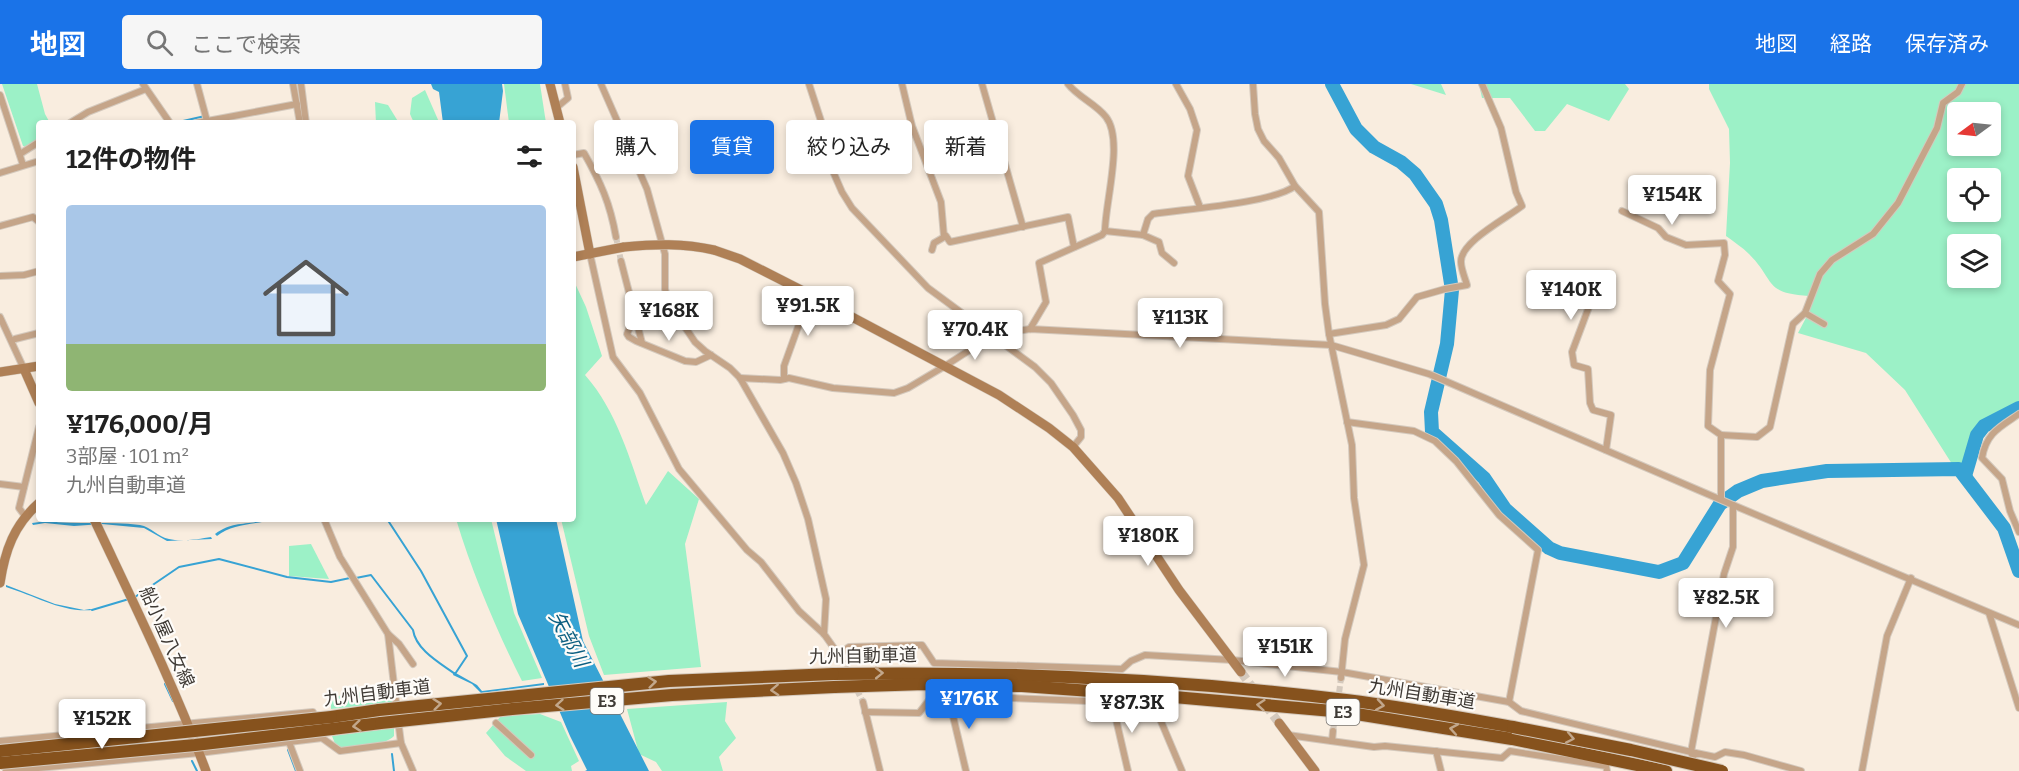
<!DOCTYPE html>
<html lang="ja">
<meta charset="utf-8">
<style>
body{margin:0;font-family:Bitter,"Noto Sans JP",serif;background:#f6f6f6;color:#222;height:100vh;display:flex;flex-direction:column;font-size:22px;white-space:nowrap}
*{box-sizing:border-box;margin:0}
p{font-size:20px;color:#767676}
.icon{flex:none;width:33px;height:33px;fill:none;stroke:currentColor;stroke-width:2;stroke-linecap:round;stroke-linejoin:round}
.map{position:relative;flex:1;overflow:hidden}
.side{position:absolute;left:36px;top:36px;width:540px;height:402px;display:flex;flex-direction:column;background:#fff;border-radius:6px;box-shadow:0 3px 9px #0003}
.side>*{flex:none}
.top-card{position:absolute;left:594px;top:36px;width:570px;height:54px;display:flex;gap:12px}
.needle{width:39px;rotate:255deg}
.tools{position:absolute;left:1947px;top:18px;display:grid;gap:12px}
.tools a{display:grid;place-items:center;width:54px;height:54px;border-radius:6px;background:#fff;box-shadow:0 3px 9px #0003;font-size:30px}
.price{position:absolute;translate:-50% -51px;padding:0 14px;border-radius:6px;background:#fff;color:#222;font-size:20px;line-height:39px;filter:drop-shadow(0 2px 3px #0008)}
.price::after{content:'';position:absolute;left:50%;top:36px;width:18px;height:14px;margin-left:-9px;background:inherit;clip-path:polygon(0 0,100% 0,50% 100%)}
.price.selected{background:#1a73e8;color:#fff}
ul{padding:0;list-style:none}
li{display:grid;align-content:center;gap:12px;height:318px;padding:0 30px}
li span{display:grid;place-items:center;height:186px;border-radius:6px;color:#555}
li>.icon{margin-inline-start:auto}
span .icon{width:108px;height:108px;fill:#fffc;stroke-width:1}
li b{font-size:26px}
h2{display:flex;justify-content:space-between;align-items:center;height:72px;padding:0 30px;font-size:26px}
.pill{padding:0 21px;border-radius:6px;background:#fff;box-shadow:0 3px 9px #0003;font-size:21px;line-height:54px}
.pill.selected{background:#1a73e8;color:#fff}
header{display:flex;align-items:center;gap:36px;box-sizing:border-box;height:84px;padding:0 30px;background:#1a73e8;color:#fff}
header strong{font-size:28px}
nav{display:flex;gap:33px;margin-inline-start:auto;font-size:21px}
.search{width:420px;height:54px;background:#f6f6f6;display:flex;align-items:center;gap:15px;box-sizing:border-box;padding:0 21px;border-radius:6px;color:#767676;font-size:22px}
.map>svg:first-child{display:block}
</style>
<header>
<strong>地図</strong>
<div class="search"><svg class="icon" aria-label="search" viewBox="0 0 24 24"><circle cx="10" cy="10" r="6"/><path d="M15 15l6 6"/></svg>ここで検索</div>
<nav><a>地図</a><a>経路</a><a>保存済み</a></nav>
</header>
<div class="map">
<svg width="2019" height="687" viewBox="0 0 2019 687">
<rect width="100%" height="100%" fill="#f9eddf"/>
<!-- green -->
<g fill="#9cf1c7" fill-rule="evenodd">
<polygon points="2,0 37,0 45,30 50,39 39,39 39,55 26,63 23,62"/>
<polygon points="504,0 540,0 546,39 509,39"/>
<polygon points="1411,0 1441,0 1446,11"/>
<polygon points="1479,0 1625,0 1629,5 1609,37 1567,20 1545,47 1535,47 1510,14 1482,14"/>
<path d="M 1709,0 L 2019,0 L 2019,319 L 1988,334 L 1973,347 L 1964,381 L 1952,380 L 1905,306 L 1866,269 L 1798,249 L 1809,228 L 1809,212 C 1763,209 1776,197 1749,170 C 1742,163 1734,158 1726,152 L 1730,79 L 1729,45 L 1709,5 ZM 1958,28 L 1990,28 L 1990,62 L 1958,62 ZM 1958,94 L 1990,94 L 1990,128 L 1958,128 ZM 1958,160 L 1990,160 L 1990,194 L 1958,194 Z"/>
<polygon points="425,6 439,38 439,39 414,39 410,30 412,14"/>
<polygon points="375,18 388,21 399,39 376,39"/>
<path d="M 573,195 L 586,223 L 602,272 L 585,291 C 617,327 630,376 646,421 L 668,387 L 699,415 L 685,460 L 701,583 L 604,591 L 589,552 L 561,435 L 573,435 Z"/>
<path d="M 456,435 L 491,435 L 514,529 L 542,594 L 522,597 C 496,545 473,491 456,435 Z"/>
<polygon points="311,460 329,495 289,492 289,462"/>
<path d="M 378,607 L 389,607 L 392,618 L 331,625 L 331,618 C 342,606 363,608 378,607 Z"/>
<polygon points="727,618 725,637 736,654 719,673 723,687 662,687 656,678 639,670 627,625"/>
<polygon points="540,630 561,638 579,677 571,682 572,687 526,687 505,672 486,649 501,632"/>
<path d="M 394,644 L 394,652 C 385,662 353,663 339,664 L 336,662 L 332,652 Z"/>
</g>
<!-- water -->
<g fill="#37a3d4">
<polygon points="431,0 502,0 503,7 499,39 443,39 439,8 433,5"/>
<path d="M 268,435 L 275,435 C 255,441 233,439 217,452 L 215,450 C 234,436 247,442 268,435 Z"/>
<polygon points="496,435 556,435 583,557 649,687 585,687 587,686 570,652 518,530"/>
<path d="M 47,437 C 78,441 108,437 140,441 C 151,443 158,453 169,455 C 181,458 199,455 211,453 L 212,455 L 167,457 L 144,444 L 102,440 L 74,442 L 45,439 L 33,441 L 32,439 Z"/>
<path d="M 6,501 L 55,520 L 84,526 L 90,525 L 93,526 C 62,529 36,512 6,503 Z"/>
<polygon points="454,588 477,601 482,607 544,599 544,601 481,609 472,600 453,591"/>
</g>
<g fill="none" stroke-linecap="round" stroke-linejoin="round">
<!-- stream -->
<g stroke="#37a3d4" stroke-width="2">
<polyline points="183,37 205,32"/>
<polyline points="387,435 421,487 467,572 455,590"/>
<path d="M 356,494 L 371,491 L 413,546 C 416,566 440,579 455,590"/>
<polyline points="135,513 179,483 219,475 287,493 331,498 350,494"/>
<polyline points="92,526 129,515"/>
<polyline points="165,600 173,617"/>
<polyline points="288,666 296,687"/>
<polyline points="392,670 394,687"/>
<polyline points="192,677 197,687"/>
</g>
<!-- river -->
<g stroke="#37a3d4" stroke-width="14">
<polyline points="1332,0 1356,45 1374,63 1401,78 1415,90 1436,120 1441,136 1452,206 1447,260 1431,328 1432,348 1484,394 1505,425 1549,464 1560,469 1659,488 1683,479 1720,420 1738,407 1762,397 1827,387 1959,385 2004,444 2019,487"/>
<polyline points="1965,392 1977,351 1984,342 2019,324"/>
</g>
<!-- street-tunnel -->
<g stroke="#d4c9bd" stroke-width="6" stroke-dasharray="6 3" stroke-linecap="butt">
<polyline points="616,153 621,177"/>
<polyline points="841,574 863,618"/>
<polyline points="1338,617 1341,594"/>
<polyline points="1333,647 1336,627"/>
</g>
<!-- secondary-tunnel -->
<polyline stroke="#d4c9bd" stroke-width="9" stroke-dasharray="9 4.5" stroke-linecap="butt" points="1241,588 1279,639"/>
<defs>
<g id="street">
<polyline points="143,0 170,39"/>
<polyline points="197,0 207,37"/>
<polyline points="293,0 300,39"/>
<polyline points="301,0 306,39"/>
<polyline points="601,0 647,105 665,170 665,205 668,218 695,258 705,267 730,284 740,294 783,369 796,399 808,435 826,515 824,550"/>
<polyline points="809,0 822,40 831,83 842,108 852,124 928,204 1035,283 1051,299 1073,331 1081,346 1081,353 1073,363"/>
<polyline points="902,0 912,42 941,118 944,153"/>
<polyline points="982,0 1023,143"/>
<polyline points="1176,0 1190,25 1197,46 1188,92 1200,123"/>
<polyline points="1253,0 1255,30 1258,45 1264,57 1279,74 1295,102 1319,128 1325,220 1329,250 1352,361 1354,414 1364,481 1345,555 1341,594"/>
<polyline points="0,11 23,81"/>
<polyline points="556,24 568,14 565,0"/>
<polyline points="70,39 88,28 146,5"/>
<polyline points="197,39 297,20"/>
<polyline points="20,70 39,58"/>
<path d="M 573,71 L 584,69 C 601,99 610,119 616,153"/>
<polyline points="0,89 39,77"/>
<polyline points="1622,127 1658,144 1666,153 1686,161 1724,159 1725,171 1718,197 1730,210 1710,286 1708,342 1721,351 1721,415"/>
<polyline points="0,142 33,133 39,138"/>
<path d="M 1105,147 L 1143,151 L 1148,135 L 1153,130 C 1185,125 1273,119 1295,102"/>
<polyline points="1143,151 1159,158 1162,169 1174,179"/>
<polyline points="932,166 934,159 946,152 950,158 1068,133 1074,163"/>
<polyline points="590,170 613,273 640,309 679,385 747,466 761,478 799,527 824,550 841,574"/>
<polyline points="621,177 642,259"/>
<polyline points="0,192 24,191 39,187"/>
<polyline points="1599,196 1572,268 1574,281 1588,285 1590,319 1593,326 1611,331 1606,366"/>
<polyline points="1805,229 1824,240"/>
<polyline points="635,231 627,250 629,253 636,257 685,277 696,278 711,271"/>
<polyline points="0,233 24,285"/>
<path d="M 1030,245 L 1046,218 L 1039,179 L 1102,151 L 1105,147 C 1105,119 1124,56 1106,33 C 1096,20 1078,13 1068,0"/>
<path d="M 1329,250 L 1386,241 L 1399,235 L 1417,213 L 1445,205 L 1467,201 C 1465,194 1461,185 1461,178 C 1460,158 1507,134 1522,122 L 1516,108 L 1501,44 L 1482,0"/>
<polyline points="15,255 39,249"/>
<polyline points="740,294 780,296 789,294 833,304 894,309 908,304 945,282 993,251 1030,245 1331,261 1429,290 1733,421 2019,541"/>
<polyline points="784,295 784,282 802,232 805,208"/>
<path d="M 2019,330 C 2000,343 1986,349 1982,374 L 2002,395 L 2010,427 L 2019,448"/>
<polyline points="1347,338 1414,347 1435,357 1456,377 1499,431 1538,466 1509,618"/>
<polyline points="1721,351 1757,353 1770,343 1793,240 1805,229 1820,190 1832,176 1873,150 1898,119 1937,44 1943,19 1958,8 1962,0"/>
<polyline points="0,400 24,403"/>
<polyline points="25,432 19,424 39,343"/>
<polyline points="324,435 340,473 388,550 399,560 413,580"/>
<polyline points="1989,529 2019,624"/>
<polyline points="388,550 397,626"/>
<polyline points="838,571 849,563 922,561 934,579 1122,585 1131,577 1145,571 1232,576 1342,588 1509,618 1521,627 1691,668 1724,490 1733,463 1733,421"/>
<polyline points="948,611 966,687"/>
<polyline points="863,618 880,687"/>
<polyline points="865,628 919,629 933,611 1112,618 1128,687"/>
<polyline points="1160,635 1182,687"/>
<polyline points="398,636 401,659 413,687"/>
<polyline points="496,639 531,671"/>
<polyline points="319,646 322,654 340,667 401,659"/>
<polyline points="1288,651 1374,663 1385,662 1502,674 1510,667 1606,682 1607,687"/>
<polyline points="0,657 313,628 316,637"/>
<polyline points="1332,657 1333,647"/>
<polyline points="289,658 300,687"/>
<polyline points="1436,667 1441,687"/>
<polyline points="1696,681 1691,668 1715,673 1725,668 1744,671 1801,687"/>
<polyline points="6,687 199,669 322,654"/>
<polyline points="1862,687 1887,552 1911,494"/>
</g>
<g id="secondary">
<polyline points="550,0 560,39"/>
<polyline points="573,83 590,170"/>
<polyline points="714,166 740,175 805,208 999,311 1049,344 1073,363 1118,414 1179,506 1241,588"/>
<polyline points="573,173 624,163"/>
<polyline points="24,285 39,319"/>
<polyline points="0,288 39,282"/>
<path d="M 94,435 C 133,518 174,601 206,687"/>
<path d="M 0,499 C 5,466 14,441 39,419"/>
<polyline points="1279,639 1315,687"/>
</g>
<g id="highway">
<path d="M 833,590 C 1004,587 1176,595 1346,616 C 1402,623 1457,633 1513,643"/>
<polyline points="834,603 925,600 1022,602 1174,613 1344,628 1512,655 1666,687"/>
<polyline points="331,633 379,626"/>
<polyline points="332,645 381,639"/>
</g>
</defs>
<!-- street casing -->
<use href="#street" stroke="#d4c9bd" stroke-width="8"/>
<!-- secondary casing -->
<use href="#secondary" stroke="#d4c9bd" stroke-width="10"/>
<!-- highway casing -->
<use href="#highway" stroke="#d4c9bd" stroke-width="14"/>
<!-- street -->
<use href="#street" stroke="#c5a589" stroke-width="6"/>
<!-- secondary -->
<use href="#secondary" stroke="#af8056" stroke-width="9"/>
<!-- highway -->
<use href="#highway" stroke="#86521d" stroke-width="12"/>
<defs>
<path id="secondary-bridge" d="M 624,163 C 655,160 683,159 714,166"/>
<g id="highway-bridge">
<polyline points="379,626 669,597 833,590"/>
<polyline points="381,639 512,625 672,611 834,603"/>
<polyline points="1513,643 1631,666 1722,687"/>
<polyline points="0,667 331,633"/>
<polyline points="0,679 195,661 332,645"/>
</g>
</defs>
<!-- secondary-bridge casing -->
<use href="#secondary-bridge" stroke="#d4c9bd" stroke-width="10" stroke-linecap="butt"/>
<!-- highway-bridge casing -->
<use href="#highway-bridge" stroke="#d4c9bd" stroke-width="14" stroke-linecap="butt"/>
<!-- secondary-bridge -->
<use href="#secondary-bridge" stroke="#af8056" stroke-width="9"/>
<!-- highway-bridge -->
<use href="#highway-bridge" stroke="#86521d" stroke-width="12"/>
</g>
<!-- one-way arrows -->
<defs><path id="oneway-chevron" d="M-2-3.5L2.5 0L-2 3.5" fill="none" stroke-width="1.6" stroke-linecap="round" stroke-linejoin="round" transform="scale(1.5)"/></defs>
<g stroke="#c2a78b">
<use href="#oneway-chevron" transform="translate(879 589) rotate(-1)"/>
<use href="#oneway-chevron" transform="translate(652 598) rotate(-6)"/>
<use href="#oneway-chevron" transform="translate(775 606) rotate(177)"/>
<use href="#oneway-chevron" transform="translate(437 620) rotate(-6)"/>
<use href="#oneway-chevron" transform="translate(560 621) rotate(175)"/>
<use href="#oneway-chevron" transform="translate(1261 621) rotate(-175)"/>
<use href="#oneway-chevron" transform="translate(1380 621) rotate(9)"/>
<use href="#oneway-chevron" transform="translate(357 642) rotate(174)"/>
<use href="#oneway-chevron" transform="translate(1454 645) rotate(-170)"/>
<use href="#oneway-chevron" transform="translate(1570 654) rotate(11)"/>
</g>
<g text-anchor="middle" stroke-width="4.5" stroke-linejoin="round" paint-order="stroke">
<!-- shield labels -->
<g fill="#fefcf9" stroke="#787470" stroke-width="1.5">
<rect x="590.5" y="604" width="33" height="26" rx="4.5"/>
<rect x="1326.5" y="615" width="33" height="26" rx="4.5"/>
</g>
<g font-size="16" font-weight="bold" fill="#3f3a35">
<text x="607" y="623">E3</text>
<text x="1343" y="634">E3</text>
</g>
<!-- street labels -->
<g font-size="18" fill="#3f3a35" stroke="#fefcf9">
<text transform="translate(167 553) rotate(66)" y="6">船小屋八女線</text>
<text transform="translate(863 572) rotate(-1)" y="6">九州自動車道</text>
<text transform="translate(377 609) rotate(-7)" y="6">九州自動車道</text>
<text transform="translate(1422 610) rotate(9)" y="6">九州自動車道</text>
</g>
<!-- water labels -->
<g font-size="20" font-style="italic" fill="#0c5f81" stroke="#fefcf9">
<text transform="translate(569 555) rotate(62)" y="7">矢部川</text>
</g>
</g>
</svg>
<div class="tools">
<a><svg class="needle" viewBox="-14 -14 28 28"><path d="M0-13l5 13h-10z" fill="#e53935"/><path d="M0 13l5-13h-10z" fill="#767676"/></svg></a>
<a><svg class="icon" aria-label="locate" viewBox="0 0 24 24"><circle cx="12" cy="12" r="6"/><path d="M12 2v4M12 18v4M2 12h4M18 12h4"/></svg></a>
<a><svg class="icon" aria-label="layers" viewBox="0 0 24 24"><path d="M12 4l9 5-9 5-9-5zM3 14l9 5 9-5"/></svg></a>
</div>
<b class="price" style="left:1672px;top:142px">¥154K</b>
<b class="price" style="left:1571px;top:237px">¥140K</b>
<b class="price" style="left:808px;top:253px">¥91.5K</b>
<b class="price" style="left:669px;top:258px">¥168K</b>
<b class="price" style="left:1180px;top:265px">¥113K</b>
<b class="price" style="left:975px;top:277px">¥70.4K</b>
<b class="price" style="left:1148px;top:483px">¥180K</b>
<b class="price" style="left:1726px;top:545px">¥82.5K</b>
<b class="price" style="left:1285px;top:594px">¥151K</b>
<b class="price selected" style="left:969px;top:646px">¥176K</b>
<b class="price" style="left:1132px;top:650px">¥87.3K</b>
<b class="price" style="left:102px;top:666px">¥152K</b>
<div class="top-card">
<a class="pill">購入</a>
<a class="pill selected">賃貸</a>
<a class="pill">絞り込み</a>
<a class="pill">新着</a>
</div>
<section class="side">
<h2>12件の物件<svg class="icon" aria-label="filters" viewBox="0 0 24 24"><path d="M4 7h16M4 17h16"/><circle cx="9" cy="7" r="2"/><circle cx="15" cy="17" r="2"/></svg></h2>
<ul>
<li><span style="background:linear-gradient(#a9c7e8 75%,#8fb573 0)"><svg class="icon" aria-label="home" viewBox="0 0 24 24"><path d="M3 11l9-7 9 7M6 9v11h12V9"/></svg></span><div><b>¥176,000/月</b><p>3部屋 · 101 m²</p><p>九州自動車道</p></div></li>
</ul>
</section>
</div>
